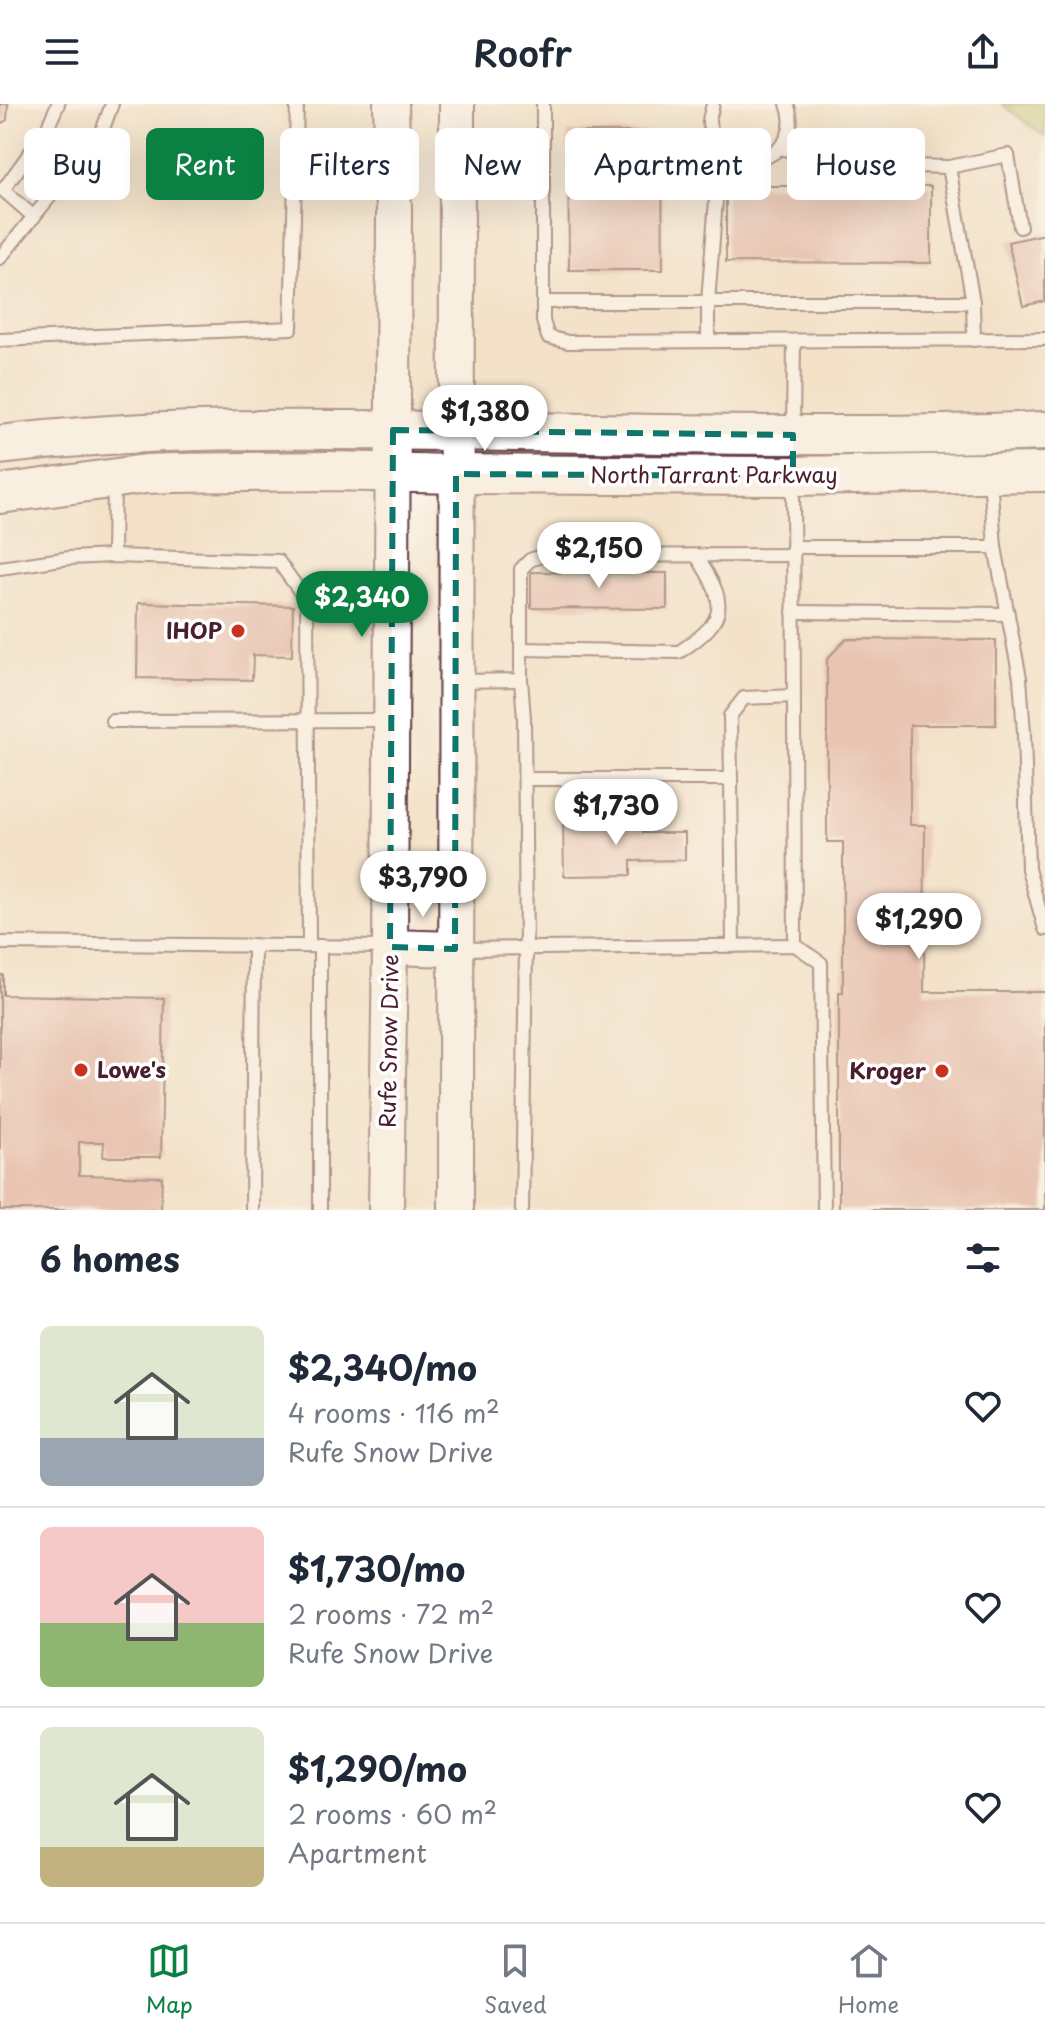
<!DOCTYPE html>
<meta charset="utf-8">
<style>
body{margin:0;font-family:"Playpen Sans",sans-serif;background:#f6f6f7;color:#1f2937;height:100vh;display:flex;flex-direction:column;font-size:30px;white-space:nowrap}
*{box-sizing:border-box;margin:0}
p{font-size:26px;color:#747a83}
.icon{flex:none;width:44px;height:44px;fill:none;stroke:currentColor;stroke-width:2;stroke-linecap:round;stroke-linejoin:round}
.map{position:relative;height:1106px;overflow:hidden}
.drawer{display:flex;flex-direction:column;background:#fff;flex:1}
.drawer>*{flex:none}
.guide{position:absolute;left:24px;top:24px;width:998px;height:72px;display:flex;gap:16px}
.price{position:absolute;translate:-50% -68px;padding:0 18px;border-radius:28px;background:#fff;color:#222;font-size:26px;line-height:52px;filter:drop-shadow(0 2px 4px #0008)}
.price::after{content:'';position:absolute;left:50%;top:48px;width:24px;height:18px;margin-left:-12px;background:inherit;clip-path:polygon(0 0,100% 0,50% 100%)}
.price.active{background:#0b8043;color:#fff}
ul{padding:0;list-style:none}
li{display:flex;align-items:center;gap:24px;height:200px;padding:0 40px}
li+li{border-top:2px solid #e0e1e3}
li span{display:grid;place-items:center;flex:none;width:224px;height:160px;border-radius:12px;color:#555}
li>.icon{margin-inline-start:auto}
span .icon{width:96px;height:96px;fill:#fffc;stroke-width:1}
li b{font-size:34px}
h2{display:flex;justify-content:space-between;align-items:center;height:96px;padding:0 40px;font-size:34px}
.tag{padding:0 28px;border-radius:12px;background:#fff;box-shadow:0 8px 32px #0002;font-size:28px;line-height:72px}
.tag.active{background:#0b8043;color:#fff}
header{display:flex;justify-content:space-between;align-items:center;height:104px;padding:0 40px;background:#fff;font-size:36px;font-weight:600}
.dock{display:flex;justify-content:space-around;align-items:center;height:112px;border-top:2px solid #e0e1e3;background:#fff;font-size:22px;color:#747a83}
.dock a{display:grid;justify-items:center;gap:4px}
.dock .active{color:#0b8043}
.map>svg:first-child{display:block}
</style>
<header><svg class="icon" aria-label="menu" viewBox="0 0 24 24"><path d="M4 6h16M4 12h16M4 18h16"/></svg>Roofr<svg class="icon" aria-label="share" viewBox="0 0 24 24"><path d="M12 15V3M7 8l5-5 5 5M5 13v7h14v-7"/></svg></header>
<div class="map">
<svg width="1045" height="1106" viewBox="0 0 1045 1106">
<rect width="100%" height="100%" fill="#fff"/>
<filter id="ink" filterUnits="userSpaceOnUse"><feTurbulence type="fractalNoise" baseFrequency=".0125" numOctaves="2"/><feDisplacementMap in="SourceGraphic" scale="16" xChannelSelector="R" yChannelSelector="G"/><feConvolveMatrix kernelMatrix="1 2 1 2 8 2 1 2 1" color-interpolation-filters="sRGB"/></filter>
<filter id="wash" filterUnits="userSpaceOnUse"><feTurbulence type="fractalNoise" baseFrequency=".006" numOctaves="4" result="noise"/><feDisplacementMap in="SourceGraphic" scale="32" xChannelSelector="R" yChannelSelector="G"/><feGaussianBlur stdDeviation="1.8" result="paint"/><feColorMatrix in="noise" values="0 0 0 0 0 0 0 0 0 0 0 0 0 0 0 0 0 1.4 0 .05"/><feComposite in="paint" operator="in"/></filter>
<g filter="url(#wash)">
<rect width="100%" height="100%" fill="#f3e2c8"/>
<!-- green -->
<polygon fill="#b7c466" stroke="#807248" stroke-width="2" points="1002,0 1045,0 1045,33"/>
<g id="blocks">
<!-- building -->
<g fill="#dda197">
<polygon points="0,0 8,0 7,16 0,20"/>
<polygon points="568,28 681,28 682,53 662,54 663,166 569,166"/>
<polygon points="726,82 931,82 931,159 726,158"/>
<polygon points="1045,130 1045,197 1023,202 1008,138"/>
<polygon points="531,468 667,469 667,505 531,504"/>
<polygon points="138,499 293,502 292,552 253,551 252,576 137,574"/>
<polygon points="846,535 996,536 996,621 910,621 910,721 925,721 924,888 1045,888 1045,1106 839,1106 839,888 843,888 843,738 827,738 827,555"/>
<polygon points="605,713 643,713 643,729 685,729 685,756 631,757 631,771 564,772 563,719 605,719"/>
<polygon points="0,871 3,871 3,891 164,894 161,1053 103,1053 104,1038 79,1038 79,1071 162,1073 161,1106 0,1106"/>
</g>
</g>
</g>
<g filter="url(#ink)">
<use href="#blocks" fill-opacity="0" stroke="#633c43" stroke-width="2"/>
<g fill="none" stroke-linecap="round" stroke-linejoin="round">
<defs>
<g id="service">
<polyline points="543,0 543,217 548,233 568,238 1045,235"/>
<path d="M 713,0 C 712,6 709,13 709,18 C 709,24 713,30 716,35 C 737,80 807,49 787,0"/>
<polyline points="949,63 1008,51 1020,123"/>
<polyline points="34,113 3,86 46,27 58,0"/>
<polyline points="0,154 101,30 112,0"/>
<polyline points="543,198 973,198 949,63 833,60 781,44"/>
<polyline points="973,198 974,236"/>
<polyline points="0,236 291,224 297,0"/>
<polyline points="708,237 708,198 720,45"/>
<polyline points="793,326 794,237"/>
<polyline points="990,373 995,443 1020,574 1024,629 1028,765 1045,825"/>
<polyline points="793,375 795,841"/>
<polyline points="793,443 995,443"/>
<polyline points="113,452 114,377"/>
<polyline points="0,464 69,454 113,452 278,457 307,497 309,842"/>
<polyline points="793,508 1008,510"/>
<path d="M 521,545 L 679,548 C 730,515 727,499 696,451"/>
<polyline points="521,576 524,614 526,844 522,1106"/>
<polyline points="459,577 521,576 521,465 530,456 541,452 793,451"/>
<polyline points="112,617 389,616"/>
<polyline points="525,675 731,675 730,612 744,594 794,592"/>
<polyline points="731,675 733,842"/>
<polyline points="0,839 387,843"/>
<polyline points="457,845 795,841 821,859 824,1106"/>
<polyline points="252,1106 254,841"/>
<polyline points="320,1106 320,842"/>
</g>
<g id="secondary">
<polyline points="390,843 455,845"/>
<polyline points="386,1106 390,843 394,109 391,0"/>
<polyline points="456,1106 457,0"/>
</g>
<g id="primary">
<path d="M 0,341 C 146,323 293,325 441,327 C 642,329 844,335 1045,327"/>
<polyline points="0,390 146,370 173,369 329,367 456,370 793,372 1045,368"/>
</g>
</defs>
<!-- service casing -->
<use href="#service" stroke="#633c43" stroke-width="16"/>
<!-- secondary casing -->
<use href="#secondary" stroke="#633c43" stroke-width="38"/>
<!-- primary casing -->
<use href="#primary" stroke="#633c43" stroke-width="42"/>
<!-- service -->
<use href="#service" stroke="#fff" stroke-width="12"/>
<!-- secondary -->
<use href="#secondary" stroke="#fff" stroke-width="34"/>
<!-- primary -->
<use href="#primary" stroke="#fff" stroke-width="38"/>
</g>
</g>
<!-- marked area -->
<path d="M0 0H1045V1106H0ZM 393,326 L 793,331 L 793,372 L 456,370 L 455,845 L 390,843 Z" fill="#f3e2c8" fill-opacity=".55" fill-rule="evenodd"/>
<path fill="none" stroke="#0f766e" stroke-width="6" stroke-dasharray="16 10" stroke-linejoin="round" d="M 393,326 L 793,331 L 793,372 L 456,370 L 455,845 L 390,843 Z"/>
<!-- markers -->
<g fill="#c8321e" stroke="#fff" stroke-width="3">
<circle cx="238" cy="527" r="8"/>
<circle cx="81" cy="966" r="8"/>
<circle cx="942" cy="967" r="8"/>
</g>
<g text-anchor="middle" stroke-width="7" stroke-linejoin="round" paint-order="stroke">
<!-- street labels -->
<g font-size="22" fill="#4a1f2b" stroke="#fff">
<text x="714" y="379">North Tarrant Parkway</text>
<text transform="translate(389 937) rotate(-89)" y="8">Rufe Snow Drive</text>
</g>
<!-- poi labels -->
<g font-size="22" font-weight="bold" fill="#4a1f2b" stroke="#fff" text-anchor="end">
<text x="222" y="535">IHOP</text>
<text x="97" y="974" text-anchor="start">Lowe's</text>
<text x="926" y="975">Kroger</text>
</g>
</g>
</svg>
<b class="price" style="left:485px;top:349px">$1,380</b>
<b class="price" style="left:599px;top:486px">$2,150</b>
<b class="price active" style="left:362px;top:535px">$2,340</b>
<b class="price" style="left:616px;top:743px">$1,730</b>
<b class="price" style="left:423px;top:815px">$3,790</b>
<b class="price" style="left:919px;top:857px">$1,290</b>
<div class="guide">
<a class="tag">Buy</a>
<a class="tag active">Rent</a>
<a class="tag">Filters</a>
<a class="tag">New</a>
<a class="tag">Apartment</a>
<a class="tag">House</a>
</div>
</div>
<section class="drawer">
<h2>6 homes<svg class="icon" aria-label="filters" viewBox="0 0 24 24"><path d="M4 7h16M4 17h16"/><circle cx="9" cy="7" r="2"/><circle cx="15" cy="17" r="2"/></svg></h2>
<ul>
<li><span style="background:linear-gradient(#dfe7d0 70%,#9aa5b1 0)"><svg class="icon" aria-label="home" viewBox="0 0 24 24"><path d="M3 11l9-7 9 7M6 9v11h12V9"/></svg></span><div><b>$2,340/mo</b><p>4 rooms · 116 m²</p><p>Rufe Snow Drive</p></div><svg class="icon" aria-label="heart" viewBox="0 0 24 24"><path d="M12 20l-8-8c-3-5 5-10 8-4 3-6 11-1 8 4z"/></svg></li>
<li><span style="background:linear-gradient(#f6c9c9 60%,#8fb573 0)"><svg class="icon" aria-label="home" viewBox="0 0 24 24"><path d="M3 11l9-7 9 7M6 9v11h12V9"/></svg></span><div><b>$1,730/mo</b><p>2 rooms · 72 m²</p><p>Rufe Snow Drive</p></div><svg class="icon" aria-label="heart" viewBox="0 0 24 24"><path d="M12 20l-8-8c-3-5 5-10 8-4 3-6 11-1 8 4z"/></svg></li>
<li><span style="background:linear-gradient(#dfe7d0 75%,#c2b280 0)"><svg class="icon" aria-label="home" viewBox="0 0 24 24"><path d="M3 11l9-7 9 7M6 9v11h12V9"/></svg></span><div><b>$1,290/mo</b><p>2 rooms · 60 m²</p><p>Apartment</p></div><svg class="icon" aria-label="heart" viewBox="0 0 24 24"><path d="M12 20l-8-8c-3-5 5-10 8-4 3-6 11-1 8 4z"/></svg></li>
</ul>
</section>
<nav class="dock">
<a class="active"><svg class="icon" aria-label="map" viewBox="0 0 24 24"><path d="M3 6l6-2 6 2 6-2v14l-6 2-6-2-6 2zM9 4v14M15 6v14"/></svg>Map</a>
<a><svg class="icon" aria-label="saved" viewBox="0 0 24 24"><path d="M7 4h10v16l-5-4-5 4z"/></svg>Saved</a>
<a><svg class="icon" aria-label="home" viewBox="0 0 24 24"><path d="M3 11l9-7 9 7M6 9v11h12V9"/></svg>Home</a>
</nav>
